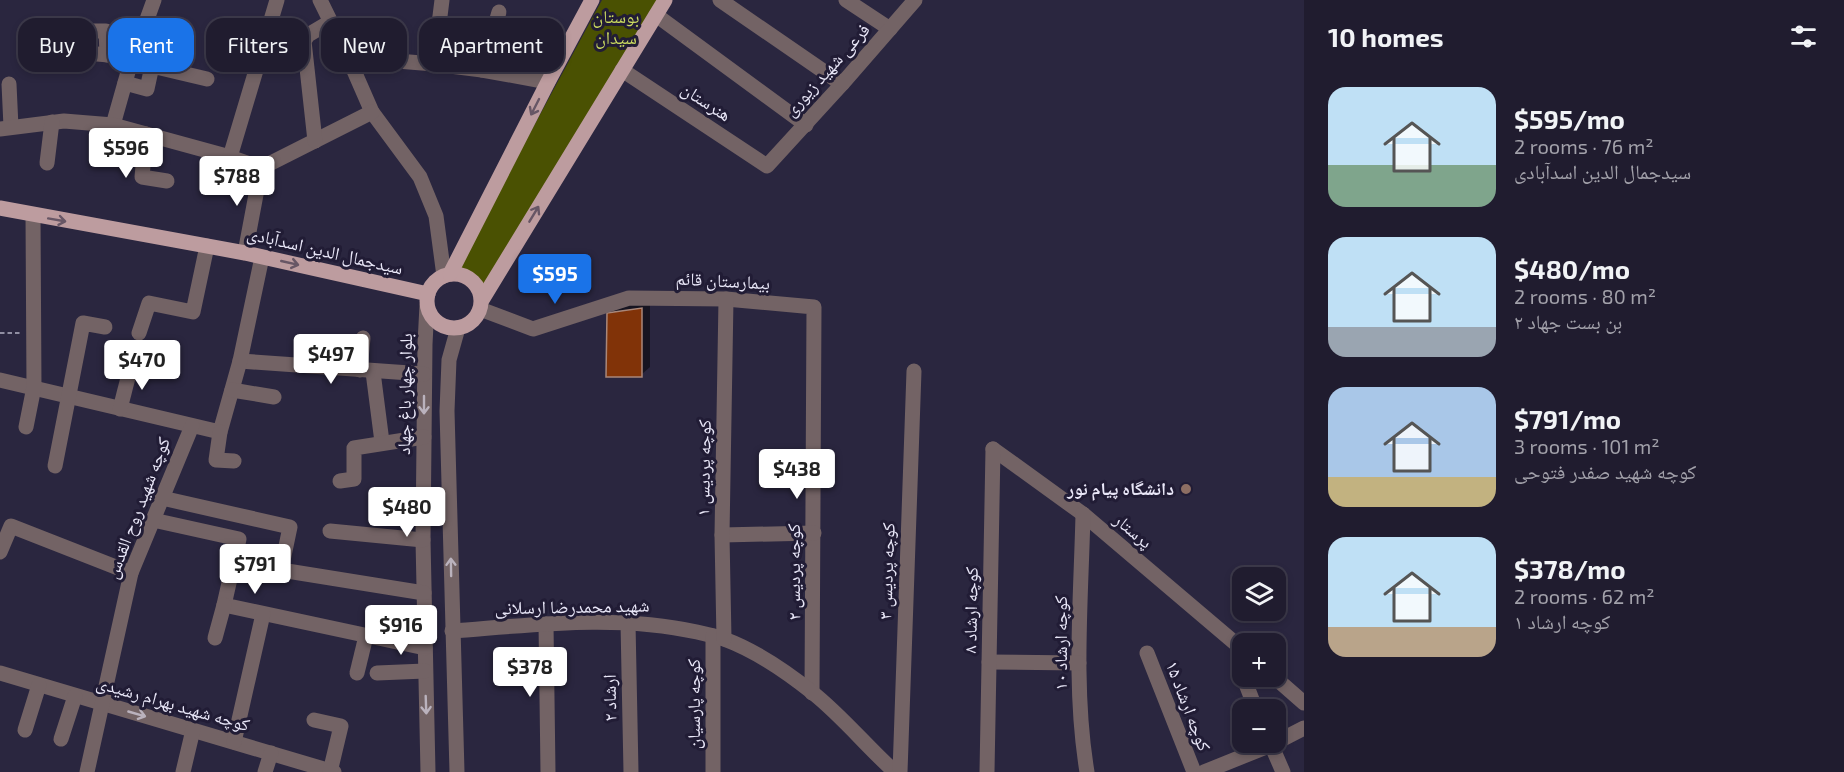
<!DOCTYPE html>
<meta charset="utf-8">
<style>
body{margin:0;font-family:"Exo 2","Noto Naskh Arabic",sans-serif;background:#2d293b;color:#f1f3f6;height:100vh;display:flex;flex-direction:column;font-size:22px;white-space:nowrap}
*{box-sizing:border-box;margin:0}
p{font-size:20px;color:#a2a1aa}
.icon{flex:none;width:33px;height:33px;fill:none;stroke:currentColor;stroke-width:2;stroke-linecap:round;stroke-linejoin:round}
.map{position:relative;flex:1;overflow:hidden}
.sheet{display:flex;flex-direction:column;background:#201c2f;width:540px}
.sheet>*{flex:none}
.banner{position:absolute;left:18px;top:18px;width:570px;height:54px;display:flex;gap:12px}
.buttons{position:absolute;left:1232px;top:567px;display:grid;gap:12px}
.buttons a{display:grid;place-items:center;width:54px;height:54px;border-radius:12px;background:#201c2f;box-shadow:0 3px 9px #0003,0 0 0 2px #3d3a4b;font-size:30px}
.price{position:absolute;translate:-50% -51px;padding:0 14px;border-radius:6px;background:#fff;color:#222;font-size:20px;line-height:39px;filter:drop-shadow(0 2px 3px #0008)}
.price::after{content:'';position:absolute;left:50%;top:36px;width:18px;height:14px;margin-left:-9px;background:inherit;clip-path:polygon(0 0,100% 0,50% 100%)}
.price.active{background:#1a73e8;color:#fff}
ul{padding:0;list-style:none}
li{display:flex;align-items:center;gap:18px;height:150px;padding:0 24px}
li span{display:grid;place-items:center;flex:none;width:168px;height:120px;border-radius:18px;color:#555}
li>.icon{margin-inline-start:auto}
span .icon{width:72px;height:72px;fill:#fffc;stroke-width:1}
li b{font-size:26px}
h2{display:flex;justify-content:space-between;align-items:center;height:72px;padding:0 24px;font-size:26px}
.chip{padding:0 21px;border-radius:18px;background:#201c2f;box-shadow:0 3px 9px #0003,0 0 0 2px #3d3a4b;font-size:21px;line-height:54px}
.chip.active{background:#1a73e8;color:#fff}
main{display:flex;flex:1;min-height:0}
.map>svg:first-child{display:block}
</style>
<main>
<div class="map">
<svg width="1304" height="772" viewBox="0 0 1304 772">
<rect width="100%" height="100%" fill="#2a263f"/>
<!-- green -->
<path fill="#4a5102" d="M 602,0 L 662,0 L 484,291 C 479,277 471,271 457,268 Z"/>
<!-- shadow -->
<polygon fill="#0007" points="650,300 650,367 641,375 609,314 617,306"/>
<!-- building -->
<polygon fill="#813308" stroke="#a98779" stroke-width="1.5" points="642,308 642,377 606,377 607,313"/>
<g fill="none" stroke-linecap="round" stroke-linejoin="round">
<!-- path -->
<polyline stroke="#908ea2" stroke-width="2" stroke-dasharray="4.5 3" stroke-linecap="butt" points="0,333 21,333"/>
<!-- minor -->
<g stroke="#736365" stroke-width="15">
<polyline points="320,0 348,57 372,112 420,177 436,216 444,276"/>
<polyline points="720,0 842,84"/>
<polyline points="846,0 890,29"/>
<polyline points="656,15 806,125"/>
<polyline points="86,31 106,31 107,55"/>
<polyline points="140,40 175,46"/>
<polyline points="222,47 260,58"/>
<polyline points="85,53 133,57"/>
<polyline points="348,57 434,64 482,70 548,82"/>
<polyline points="434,64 442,0"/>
<polyline points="482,70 499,12"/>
<polyline points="622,70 767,166 842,84 915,0"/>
<polyline points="125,83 147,89 152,66 207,79"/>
<polyline points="9,84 11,127"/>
<polyline points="113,125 128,72 154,0"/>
<polyline points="0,129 64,121 113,125 230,157 261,168 372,112"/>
<polyline points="146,134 142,177 167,181"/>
<polyline points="315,141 304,41 308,35 330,22"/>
<polyline points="230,157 277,0"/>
<polyline points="47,163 52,122"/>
<polyline points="245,253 261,168"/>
<polyline points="427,305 425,344 423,540 428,772"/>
<polyline points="480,309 533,329 629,298 726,299 814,307 812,693"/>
<polyline points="139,333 149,303 193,312 207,246"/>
<polyline points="240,361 424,374"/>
<polyline points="360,370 363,338"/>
<polyline points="373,372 382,442"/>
<polyline points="0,380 220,432 240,361 262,257"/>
<polyline points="232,390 274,397"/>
<polyline points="120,409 131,366"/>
<polyline points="26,427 34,387 33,215"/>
<polyline points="220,432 216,460 234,461"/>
<polyline points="993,449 1083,514 1242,649"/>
<polyline points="55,466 83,323 105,327"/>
<polyline points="340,481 354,479 354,448 424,437"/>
<polyline points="162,498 290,527 281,570 424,593"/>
<path d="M 1083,514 C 1081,600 1073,687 1087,772"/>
<polyline points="153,520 239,539 224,605 425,648"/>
<polyline points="330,531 423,540"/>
<polyline points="722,535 814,533"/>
<polyline points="0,552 11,526 131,573"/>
<polyline points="628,623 631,772"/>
<polyline points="546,624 548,772"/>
<path d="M 452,631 C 533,625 617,614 697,632 C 706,634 715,636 724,639 C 754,650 788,673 813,693 C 843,717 867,747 895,772"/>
<polyline points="713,636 713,772"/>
<polyline points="215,638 224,605"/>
<polyline points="724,639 722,535 726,299"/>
<polyline points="1147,653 1194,772"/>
<polyline points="989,662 1079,663"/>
<polyline points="0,673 334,772"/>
<polyline points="357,673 366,636"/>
<polyline points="377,673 425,671"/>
<polyline points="1243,676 1256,710"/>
<polyline points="1273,676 1304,703"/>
<polyline points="314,720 341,726 330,772"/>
<polyline points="25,730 39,685"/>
<polyline points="61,739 75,696"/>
<polyline points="234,742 263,614"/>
<polyline points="1270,742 1283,772"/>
<polyline points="87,772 131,573 192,426"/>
<polyline points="183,772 193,730"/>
<polyline points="265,772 271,753"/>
<polyline points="457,772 447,411 449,360 458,328"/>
<polyline points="900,772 914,371"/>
<polyline points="987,772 993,449"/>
<polyline points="1204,772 1271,745 1304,728"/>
</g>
<!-- major -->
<g stroke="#bd9c9f" stroke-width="15">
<polyline points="0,208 245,253 428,294"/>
<circle cx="454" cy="301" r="27"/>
<polyline points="450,274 548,82 592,0"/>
<polyline points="482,300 665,0"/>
</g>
</g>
<!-- one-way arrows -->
<defs><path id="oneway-shaft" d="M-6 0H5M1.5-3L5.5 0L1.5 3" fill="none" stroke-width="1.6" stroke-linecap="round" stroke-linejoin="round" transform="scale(1.5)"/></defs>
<g stroke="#675665">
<use href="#oneway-shaft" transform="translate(535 107) rotate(117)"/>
<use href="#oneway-shaft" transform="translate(534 214) rotate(-59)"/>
<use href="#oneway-shaft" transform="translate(57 220) rotate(10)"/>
<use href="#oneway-shaft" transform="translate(290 263) rotate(13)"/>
</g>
<g stroke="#bab2bd">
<use href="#oneway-shaft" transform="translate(424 405) rotate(90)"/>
<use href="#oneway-shaft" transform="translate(451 567) rotate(-91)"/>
<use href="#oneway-shaft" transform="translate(426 705) rotate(88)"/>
<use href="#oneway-shaft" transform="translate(137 714) rotate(16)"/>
</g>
<!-- markers -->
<circle fill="#8d6e63" stroke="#211c35" stroke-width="2" cx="1186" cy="489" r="6"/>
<g text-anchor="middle" stroke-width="6" stroke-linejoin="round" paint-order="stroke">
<!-- park labels -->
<g font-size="18" fill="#ccdc60" stroke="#211c35">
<text x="616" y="23">بوستان<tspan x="616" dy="21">سیدان</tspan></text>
</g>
<!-- street labels -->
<g font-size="18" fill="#e9e7f8" stroke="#211c35">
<text transform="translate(827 70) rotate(-48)" y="6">فرعی شهید زیوری</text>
<text transform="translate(706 102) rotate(33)" y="6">هنرستان</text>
<text transform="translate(325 251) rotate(13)" y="6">سیدجمال الدین اسدآبادی</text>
<text transform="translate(723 281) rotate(3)" y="6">بیمارستان قائم</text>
<text transform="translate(405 394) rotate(-89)" y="6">بلوار چهار باغ جهاد</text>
<text transform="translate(704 468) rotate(-89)" y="6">کوچه پردیس ۱</text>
<text transform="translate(138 508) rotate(-69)" y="6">کوچه شهید روح القدس</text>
<text transform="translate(1133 531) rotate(40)" y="6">پرستار</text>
<text transform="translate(887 571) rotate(-88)" y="6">کوچه پردیس ۳</text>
<text transform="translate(794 572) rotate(-90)" y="6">کوچه پردیس ۲</text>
<text transform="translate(572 607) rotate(-1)" y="6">شهید محمدرضا ارسلانی</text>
<text transform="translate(971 610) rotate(-89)" y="6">کوچه ارشاد ۸</text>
<text transform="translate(1061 643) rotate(-90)" y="6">کوچه ارشاد ۱۰</text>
<text transform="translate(610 698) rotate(-91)" y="6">ارشاد ۲</text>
<text transform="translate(173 704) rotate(16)" y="6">کوچه شهید بهرام رشیدی</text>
<text transform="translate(694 704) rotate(-90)" y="6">کوچه پارسیان</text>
<text transform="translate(1188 706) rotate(69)" y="6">کوچه ارشاد ۱۵</text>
</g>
<!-- poi labels -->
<g font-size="18" font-weight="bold" fill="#e9e7f8" stroke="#211c35" text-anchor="end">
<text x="1174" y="495">دانشگاه پیام نور</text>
</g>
</g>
</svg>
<div class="buttons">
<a><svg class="icon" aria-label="layers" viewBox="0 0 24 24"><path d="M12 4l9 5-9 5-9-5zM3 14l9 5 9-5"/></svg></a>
<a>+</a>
<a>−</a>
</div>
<b class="price" style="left:126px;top:179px">$596</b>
<b class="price" style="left:237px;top:207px">$788</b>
<b class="price active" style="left:555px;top:305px">$595</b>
<b class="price" style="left:331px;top:385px">$497</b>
<b class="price" style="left:142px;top:391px">$470</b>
<b class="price" style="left:797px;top:500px">$438</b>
<b class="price" style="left:407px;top:538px">$480</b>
<b class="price" style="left:255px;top:595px">$791</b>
<b class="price" style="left:401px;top:656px">$916</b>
<b class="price" style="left:530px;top:698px">$378</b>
<div class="banner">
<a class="chip">Buy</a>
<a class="chip active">Rent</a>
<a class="chip">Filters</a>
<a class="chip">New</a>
<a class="chip">Apartment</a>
</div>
</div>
<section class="sheet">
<h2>10 homes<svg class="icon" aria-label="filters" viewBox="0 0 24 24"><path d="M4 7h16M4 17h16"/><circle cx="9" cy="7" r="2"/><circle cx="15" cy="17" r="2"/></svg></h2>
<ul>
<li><span style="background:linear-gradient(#bfe0f5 65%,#7fa58c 0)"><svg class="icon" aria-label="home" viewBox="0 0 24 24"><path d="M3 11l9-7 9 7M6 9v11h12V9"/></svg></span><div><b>$595/mo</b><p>2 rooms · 76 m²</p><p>سیدجمال الدین اسدآبادی</p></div></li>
<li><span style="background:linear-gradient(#bfe0f5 75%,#9aa5b1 0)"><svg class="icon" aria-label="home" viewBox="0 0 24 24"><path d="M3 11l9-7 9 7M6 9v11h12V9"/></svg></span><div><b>$480/mo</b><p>2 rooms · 80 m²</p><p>بن بست جهاد ۲</p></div></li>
<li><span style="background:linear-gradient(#a9c7e8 75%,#c2b280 0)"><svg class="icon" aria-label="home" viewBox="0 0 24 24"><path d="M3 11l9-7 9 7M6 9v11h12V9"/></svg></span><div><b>$791/mo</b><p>3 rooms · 101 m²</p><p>کوچه شهید صفدر فتوحی</p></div></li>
<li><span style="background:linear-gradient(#bfe0f5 75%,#b9a48a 0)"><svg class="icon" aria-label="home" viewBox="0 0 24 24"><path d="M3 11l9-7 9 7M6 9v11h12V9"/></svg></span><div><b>$378/mo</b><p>2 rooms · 62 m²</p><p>کوچه ارشاد ۱</p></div></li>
</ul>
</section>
</main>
